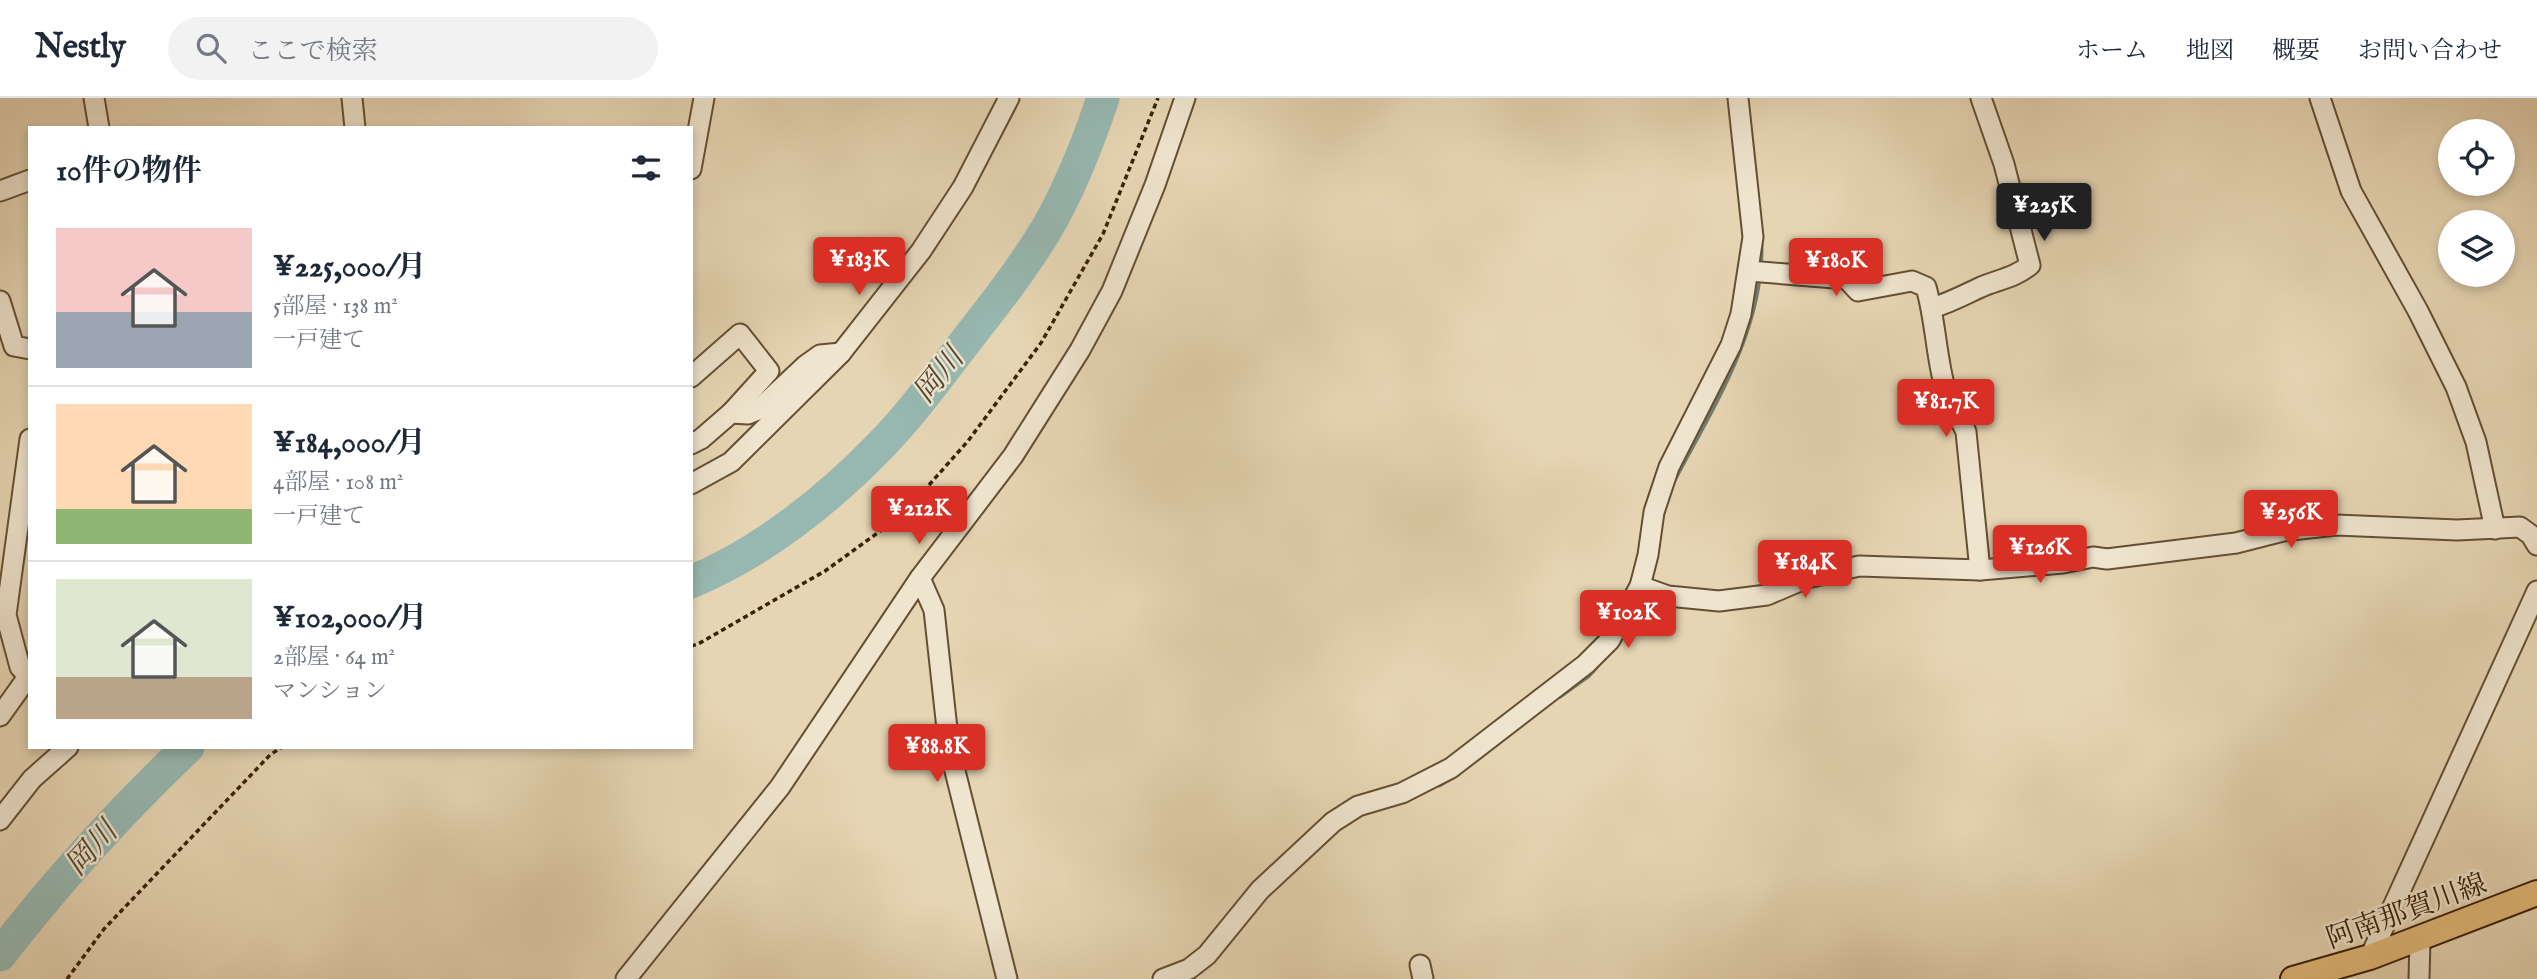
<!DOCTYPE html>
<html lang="ja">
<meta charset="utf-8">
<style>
body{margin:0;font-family:"IM FELL English","Noto Serif JP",serif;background:#f2f2f3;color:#1f2937;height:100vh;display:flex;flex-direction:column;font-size:26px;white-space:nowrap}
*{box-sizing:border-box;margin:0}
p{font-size:23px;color:#747a83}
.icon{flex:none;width:38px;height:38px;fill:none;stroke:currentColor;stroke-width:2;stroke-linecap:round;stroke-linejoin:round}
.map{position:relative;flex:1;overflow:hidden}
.details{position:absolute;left:28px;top:28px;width:665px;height:623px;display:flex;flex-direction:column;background:#fff;border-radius:0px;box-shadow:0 4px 10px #0003}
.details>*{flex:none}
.fabs{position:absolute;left:2438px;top:21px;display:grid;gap:14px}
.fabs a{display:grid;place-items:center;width:77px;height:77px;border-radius:50%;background:#fff;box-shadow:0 4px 10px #0003;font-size:35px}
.price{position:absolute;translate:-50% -60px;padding:0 16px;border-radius:7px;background:#d93025;color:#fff;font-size:23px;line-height:46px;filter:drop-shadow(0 2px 4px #0008)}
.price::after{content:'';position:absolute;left:50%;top:42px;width:21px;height:16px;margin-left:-10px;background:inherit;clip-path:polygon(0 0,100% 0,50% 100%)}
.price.active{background:#222;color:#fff}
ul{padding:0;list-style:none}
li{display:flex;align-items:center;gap:21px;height:175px;padding:0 28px}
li+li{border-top:2px solid #e0e1e3}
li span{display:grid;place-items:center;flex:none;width:196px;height:140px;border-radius:0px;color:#555}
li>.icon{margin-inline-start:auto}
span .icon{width:84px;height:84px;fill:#fffc;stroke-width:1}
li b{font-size:30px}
h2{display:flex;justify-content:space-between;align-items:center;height:84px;padding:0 28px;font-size:30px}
header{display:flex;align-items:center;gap:42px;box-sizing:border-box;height:98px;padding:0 35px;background:#fff;border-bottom:2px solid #e0e1e3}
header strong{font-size:33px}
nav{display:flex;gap:38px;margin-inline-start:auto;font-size:24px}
.search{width:490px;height:63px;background:#f2f2f3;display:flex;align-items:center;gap:18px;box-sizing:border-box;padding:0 24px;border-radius:38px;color:#747a83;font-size:26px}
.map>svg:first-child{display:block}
</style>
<header>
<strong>Nestly</strong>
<div class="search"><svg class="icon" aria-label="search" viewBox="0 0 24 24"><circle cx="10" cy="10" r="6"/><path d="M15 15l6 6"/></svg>ここで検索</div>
<nav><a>ホーム</a><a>地図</a><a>概要</a><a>お問い合わせ</a></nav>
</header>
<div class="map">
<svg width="2537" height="881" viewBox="0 0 2537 881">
<rect width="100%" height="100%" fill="#e6d5b3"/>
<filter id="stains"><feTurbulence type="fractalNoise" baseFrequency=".00286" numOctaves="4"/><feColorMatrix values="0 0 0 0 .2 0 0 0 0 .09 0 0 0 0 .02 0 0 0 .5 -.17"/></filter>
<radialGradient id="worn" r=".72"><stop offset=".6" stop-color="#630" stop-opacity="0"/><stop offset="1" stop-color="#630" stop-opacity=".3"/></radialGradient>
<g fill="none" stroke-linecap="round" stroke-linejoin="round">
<!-- stream -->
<g stroke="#727c6e" stroke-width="5">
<path d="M 1673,384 C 1712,310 1763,232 1761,146"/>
<polyline points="1626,532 1642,504"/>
<polyline points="1560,598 1588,578 1596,569"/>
<polyline points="1439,687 1458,676"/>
</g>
<!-- river -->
<g stroke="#97b8b1" stroke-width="33">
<path d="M 691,484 C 761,455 828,402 881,347 C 910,317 936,282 962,248 C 991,211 1021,173 1046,132 C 1070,91 1088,45 1103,0"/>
<path d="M 0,857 C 57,783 120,714 188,649"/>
</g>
<defs>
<g id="minor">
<polyline points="94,0 99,30"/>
<polyline points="352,0 355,30"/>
<polyline points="2320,0 2351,93 2418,213 2456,289 2476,344 2495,431"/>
<polyline points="691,71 704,0"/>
<polyline points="0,93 30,82"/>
<path d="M 1749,173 L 1847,181 L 1858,193 L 1912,183 L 1926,189 C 1936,224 1936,260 1946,294 C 1950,309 1960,319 1966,334 L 1980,472"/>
<polyline points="0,203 14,248 30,251"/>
<path d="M 1932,210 C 1949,205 1962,198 1979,190 C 1996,182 2015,180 2030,167 L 2004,66 L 1981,0"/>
<polyline points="691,279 740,236 769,273 731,315"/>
<polyline points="691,346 701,341 731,315 748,316 758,312 806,267 820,257 841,255"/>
<polyline points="691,386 731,364 841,255 921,153 963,89 1009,0"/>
<polyline points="920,480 934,512 949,649 1007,881"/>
<polyline points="1640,488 1668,498 1719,503 1767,497 1807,480 1859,468 1980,472 2063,465 2093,459 2107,461 2236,445 2283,433 2336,427 2457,432 2520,429 2531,437 2537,447"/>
<polyline points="28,578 20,569 6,517 30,341"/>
<polyline points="0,618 30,576"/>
<polyline points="0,722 32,681 68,649"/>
<polyline points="2370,859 2537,493"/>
<polyline points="1420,867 1423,881"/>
<polyline points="626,881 780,689 920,480 1013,358 1080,252 1112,193 1155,87 1185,0"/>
<polyline points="1163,881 1189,871 1207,857 1260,792 1333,724 1358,708 1402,695 1451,670 1586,566 1610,542 1640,488 1648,457 1654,414 1669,369 1731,247 1741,216 1753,139 1738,0"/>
<polyline points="2419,881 2420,841"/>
</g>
<polyline id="major" points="2293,881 2370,859 2537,795"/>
</defs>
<!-- minor casing -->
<use href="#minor" stroke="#654f34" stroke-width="23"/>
<!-- major casing -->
<use href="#major" stroke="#3a2209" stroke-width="28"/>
<!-- path -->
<g stroke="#3a2209" stroke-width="3.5" stroke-dasharray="5 3.5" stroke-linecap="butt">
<polyline points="691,548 698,546 825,473 883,431 929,387 968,343 1041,245 1103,136 1158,0"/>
<polyline points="67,881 104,831 270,657 282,649"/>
</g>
<!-- minor -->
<use href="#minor" stroke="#efe4ce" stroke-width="19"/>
<!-- major -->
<use href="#major" stroke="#e3ba7a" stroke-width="24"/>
</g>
<g text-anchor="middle" stroke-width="5" stroke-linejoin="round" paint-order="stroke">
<!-- street labels -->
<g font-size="28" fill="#3a2209" stroke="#efe4ce">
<text transform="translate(2406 812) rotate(-20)" y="10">阿南那賀川線</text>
</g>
<!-- water labels -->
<g font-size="30" font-style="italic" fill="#514833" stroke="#efe4ce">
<text transform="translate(938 277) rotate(-51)" y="10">岡川</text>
<text transform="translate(91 750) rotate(-48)" y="10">岡川</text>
</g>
</g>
<rect width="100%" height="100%" filter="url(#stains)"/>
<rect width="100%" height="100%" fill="url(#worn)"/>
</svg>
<div class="fabs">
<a><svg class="icon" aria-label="locate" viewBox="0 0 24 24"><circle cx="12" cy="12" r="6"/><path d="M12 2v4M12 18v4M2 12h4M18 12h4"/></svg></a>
<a><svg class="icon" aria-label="layers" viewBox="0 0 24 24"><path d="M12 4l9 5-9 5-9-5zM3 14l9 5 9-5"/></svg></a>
</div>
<b class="price active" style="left:2044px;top:145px">¥225K</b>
<b class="price" style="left:859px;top:199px">¥183K</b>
<b class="price" style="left:1836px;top:200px">¥180K</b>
<b class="price" style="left:1946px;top:341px">¥81.7K</b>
<b class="price" style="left:919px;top:448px">¥212K</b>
<b class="price" style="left:2291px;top:452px">¥256K</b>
<b class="price" style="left:2040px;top:487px">¥126K</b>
<b class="price" style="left:1805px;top:502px">¥184K</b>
<b class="price" style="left:1628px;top:552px">¥102K</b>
<b class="price" style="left:937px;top:686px">¥88.8K</b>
<section class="details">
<h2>10件の物件<svg class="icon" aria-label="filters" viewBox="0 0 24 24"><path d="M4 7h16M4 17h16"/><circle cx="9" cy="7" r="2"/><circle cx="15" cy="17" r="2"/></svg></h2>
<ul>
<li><span style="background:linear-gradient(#f6c9c9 60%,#9aa5b1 0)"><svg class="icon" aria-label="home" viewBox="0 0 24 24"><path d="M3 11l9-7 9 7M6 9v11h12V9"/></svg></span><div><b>¥225,000/月</b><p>5部屋 · 138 m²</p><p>一戸建て</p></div></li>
<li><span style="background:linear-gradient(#ffd9b3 75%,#8fb573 0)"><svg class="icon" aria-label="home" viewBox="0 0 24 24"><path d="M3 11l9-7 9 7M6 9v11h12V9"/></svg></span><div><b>¥184,000/月</b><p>4部屋 · 108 m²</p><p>一戸建て</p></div></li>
<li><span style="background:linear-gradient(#dfe7d0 70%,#b9a48a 0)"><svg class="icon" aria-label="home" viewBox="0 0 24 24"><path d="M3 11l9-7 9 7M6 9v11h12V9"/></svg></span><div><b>¥102,000/月</b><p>2部屋 · 64 m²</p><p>マンション</p></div></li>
</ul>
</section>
</div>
